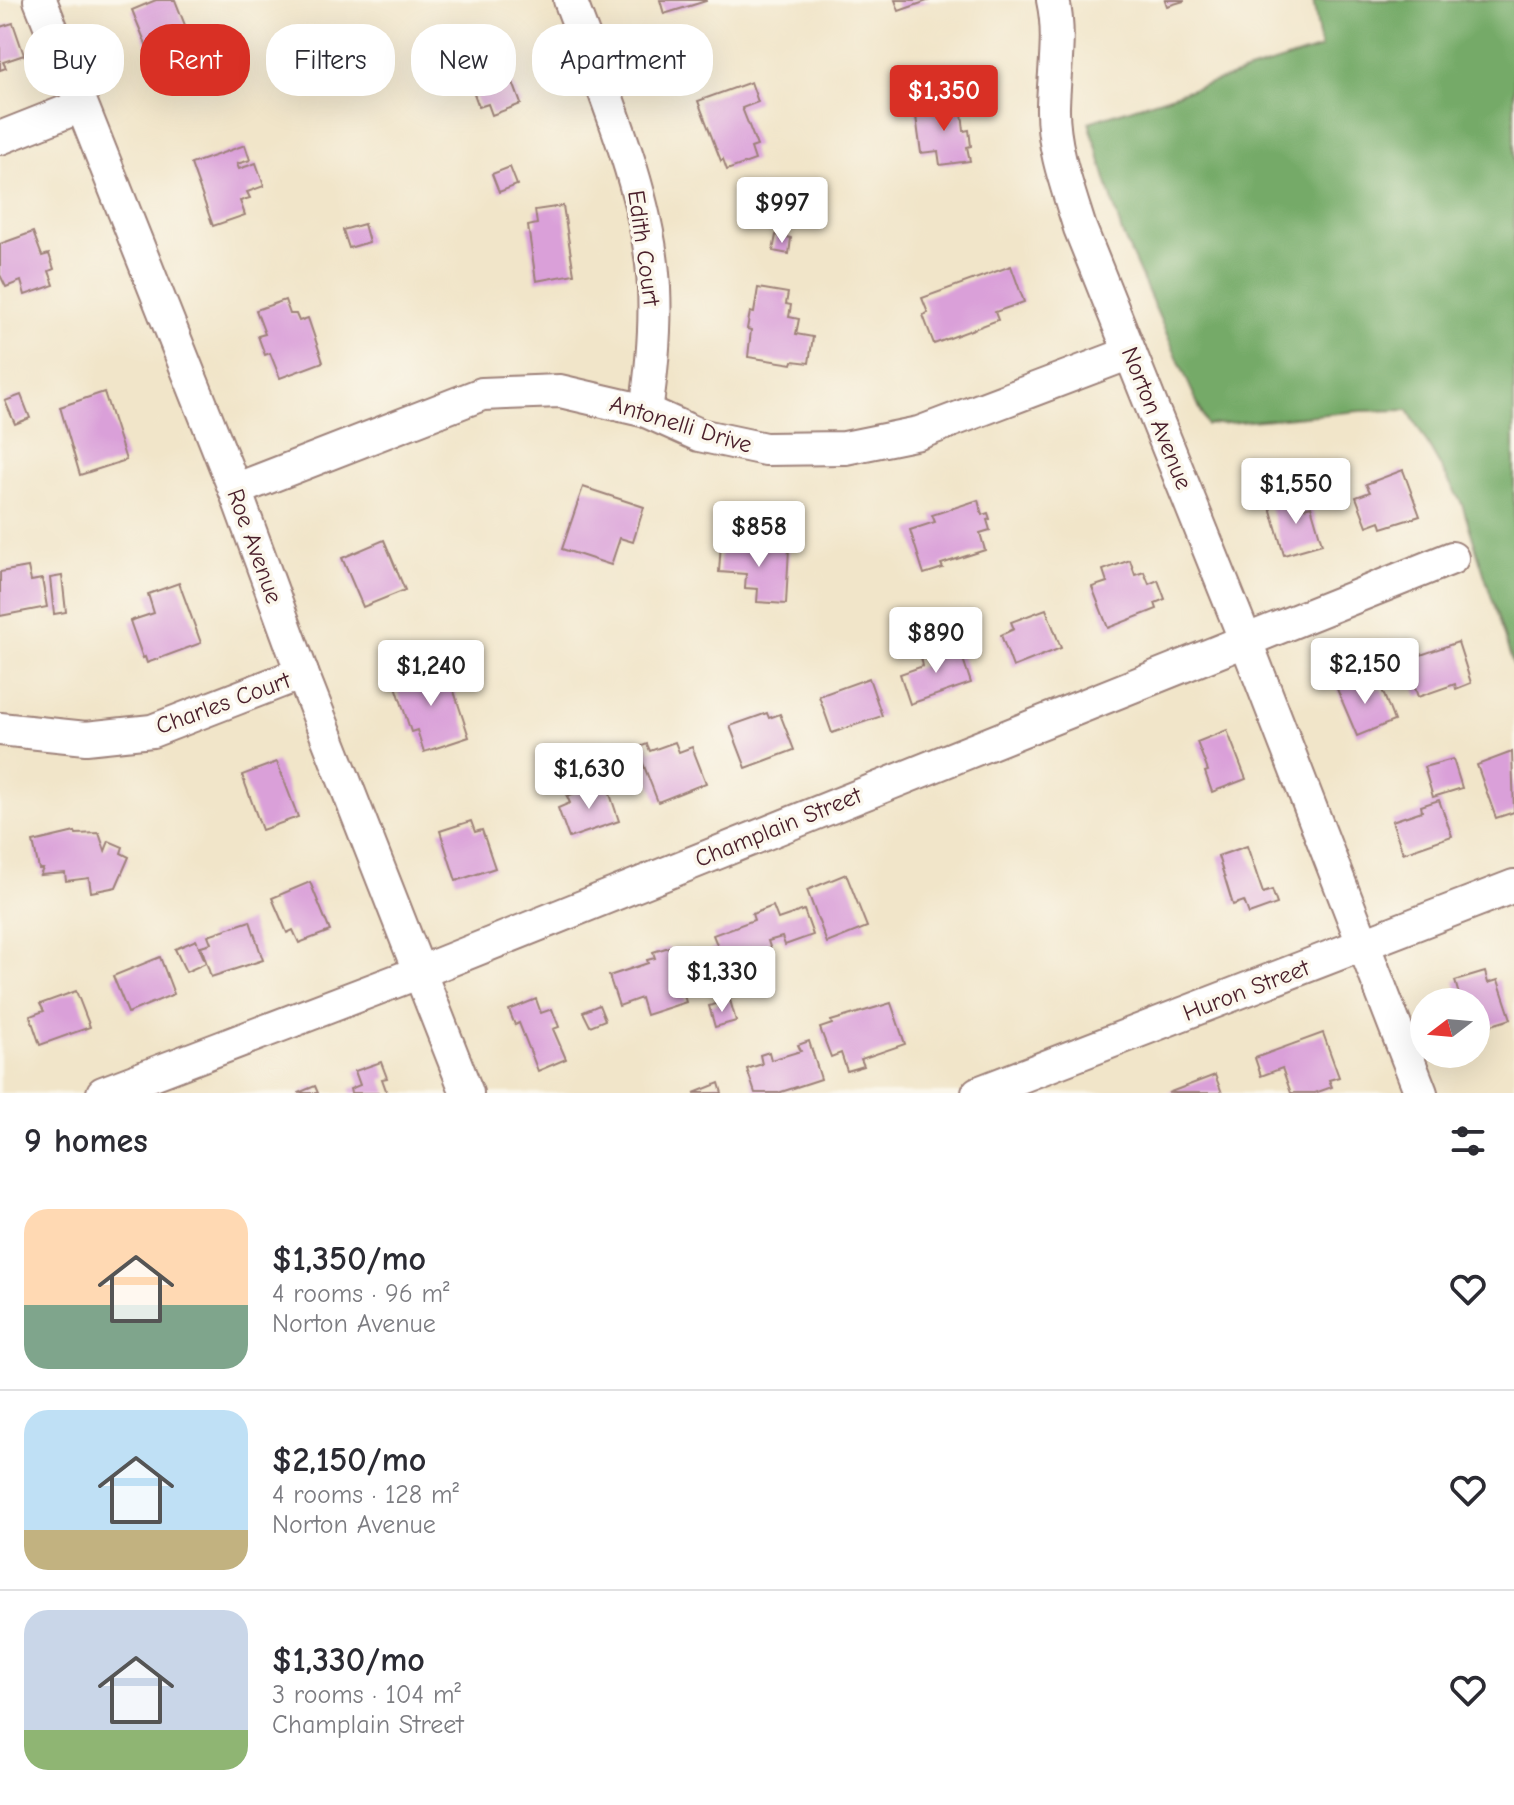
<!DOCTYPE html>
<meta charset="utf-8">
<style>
body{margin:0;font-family:"Comic Neue",sans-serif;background:#f2f2f3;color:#2b2b33;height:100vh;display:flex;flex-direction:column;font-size:30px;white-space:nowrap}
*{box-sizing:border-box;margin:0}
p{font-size:26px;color:#7c7c81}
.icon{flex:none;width:44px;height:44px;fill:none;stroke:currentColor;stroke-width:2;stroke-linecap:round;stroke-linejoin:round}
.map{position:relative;height:1093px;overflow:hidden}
.sheet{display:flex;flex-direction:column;background:#fff;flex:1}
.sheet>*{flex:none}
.hud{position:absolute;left:24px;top:24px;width:800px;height:72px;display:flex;gap:16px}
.needle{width:52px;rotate:254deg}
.controls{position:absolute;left:1410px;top:988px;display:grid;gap:16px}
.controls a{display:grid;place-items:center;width:80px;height:80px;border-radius:50%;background:#fff;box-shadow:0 8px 32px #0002;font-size:40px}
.price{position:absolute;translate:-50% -68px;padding:0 18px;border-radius:8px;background:#fff;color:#222;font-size:26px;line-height:52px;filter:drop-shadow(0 2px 4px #0008)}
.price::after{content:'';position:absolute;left:50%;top:48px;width:24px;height:18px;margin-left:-12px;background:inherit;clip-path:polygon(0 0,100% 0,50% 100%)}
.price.selected{background:#d93025;color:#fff}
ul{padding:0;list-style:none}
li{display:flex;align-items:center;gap:24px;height:200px;padding:0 24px}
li+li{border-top:2px solid #e1e1e2}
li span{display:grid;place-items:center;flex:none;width:224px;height:160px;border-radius:24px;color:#555}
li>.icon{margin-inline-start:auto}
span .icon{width:96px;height:96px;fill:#fffc;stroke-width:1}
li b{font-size:34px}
h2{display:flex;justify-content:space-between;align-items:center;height:96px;padding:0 24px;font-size:34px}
.chip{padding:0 28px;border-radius:32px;background:#fff;box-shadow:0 8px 32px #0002;font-size:28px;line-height:72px}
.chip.selected{background:#d93025;color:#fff}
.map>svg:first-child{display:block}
</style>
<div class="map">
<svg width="1514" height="1093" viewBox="0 0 1514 1093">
<rect width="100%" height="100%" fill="#fbf7ec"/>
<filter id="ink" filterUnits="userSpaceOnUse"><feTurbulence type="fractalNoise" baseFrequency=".0125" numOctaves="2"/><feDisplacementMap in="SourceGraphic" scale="16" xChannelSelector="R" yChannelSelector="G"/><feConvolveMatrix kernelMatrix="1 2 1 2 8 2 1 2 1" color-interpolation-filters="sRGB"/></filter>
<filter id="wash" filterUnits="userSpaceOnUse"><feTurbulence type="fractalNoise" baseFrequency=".006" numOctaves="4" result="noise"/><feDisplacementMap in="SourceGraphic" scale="32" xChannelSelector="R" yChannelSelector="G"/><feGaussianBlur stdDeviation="1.8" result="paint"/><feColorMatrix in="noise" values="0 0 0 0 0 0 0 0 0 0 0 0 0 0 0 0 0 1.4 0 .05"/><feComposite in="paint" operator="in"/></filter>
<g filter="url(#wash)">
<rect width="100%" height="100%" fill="#f1e5c9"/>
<!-- forest -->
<polygon fill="#74aa67" stroke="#5f6449" stroke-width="2" points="1313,0 1514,0 1514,668 1462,504 1408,410 1360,411 1207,425 1122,233 1089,122 1321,48"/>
<g id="blocks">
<!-- building -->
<g fill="#daa0d9">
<polygon points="156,0 175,0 192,43 152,59 132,10"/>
<polygon points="660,0 706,0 706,1 664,14"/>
<polygon points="895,0 930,0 899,11"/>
<polygon points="1165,0 1184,0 1184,1 1167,6"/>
<polygon points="13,23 24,55 3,62 6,68 0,70 0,27"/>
<polygon points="498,42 521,104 492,115 488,104 479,107 460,56"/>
<polygon points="751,82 758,102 742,108 757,146 751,148 755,160 727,170 723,159 721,161 698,101"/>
<polygon points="961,104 964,131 969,130 971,146 967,147 970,161 940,165 938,151 921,153 915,109"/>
<polygon points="245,145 250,160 237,164 239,169 256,163 264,186 247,192 250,198 240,201 245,215 213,226 191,164"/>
<polygon points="510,167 517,185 499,192 492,174"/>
<polygon points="563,206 574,274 536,281 528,226 537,224 535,210"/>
<polygon points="364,224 369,242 349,248 343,230"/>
<polygon points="33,232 42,256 49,254 54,269 49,271 54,285 25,295 21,281 6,287 0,275 0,244"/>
<polygon points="776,235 791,238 789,254 773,251"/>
<polygon points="1011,266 1024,302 995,312 998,320 934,344 923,315 928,313 922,298"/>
<polygon points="758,288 788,293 786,304 791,305 789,317 799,319 796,334 813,337 809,363 793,361 792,364 748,357 751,330 747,329 750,312 754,313"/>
<polygon points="285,300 290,314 296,314 299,321 308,318 323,362 280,378 270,353 265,355 258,336 265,334 256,310"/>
<polygon points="104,392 126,460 80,475 60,407"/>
<polygon points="21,395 30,418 15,424 5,401"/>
<polygon points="1403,470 1420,516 1382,528 1380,521 1367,526 1356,497 1370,492 1366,484"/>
<polygon points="583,487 644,507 633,542 620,538 611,565 562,549"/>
<polygon points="1301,498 1304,508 1311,506 1322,544 1284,555 1270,507"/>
<polygon points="978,500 982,515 988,513 990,519 987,520 990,530 980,533 985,550 941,564 943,568 924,574 910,530 935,522 932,515"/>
<polygon points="384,540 405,590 363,607 342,558"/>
<polygon points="750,541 763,542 763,547 789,548 786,604 757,602 758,589 745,588 746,574 719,572 721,543 747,544"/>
<polygon points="1130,560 1135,575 1144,572 1149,584 1158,580 1165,599 1155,603 1157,609 1108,628 1092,587 1107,582 1103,570"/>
<polygon points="28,567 31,581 42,579 47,607 0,616 0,572"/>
<polygon points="62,576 66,612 54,614 50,578"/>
<polygon points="179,583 201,643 147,663 145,657 143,658 130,621 154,613 148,594"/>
<polygon points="1046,609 1061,648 1013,667 1001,635 1014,629 1011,622"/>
<polygon points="955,615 961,631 949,635 942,619"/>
<polygon points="1458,642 1471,683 1456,689 1455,684 1418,697 1406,660"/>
<polygon points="958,644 971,683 910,704 900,674 923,666 921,657"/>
<polygon points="414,661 419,673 427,670 431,682 449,676 469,737 424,752 417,730 411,732 395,683 405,680 400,665"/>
<polygon points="1368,676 1374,690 1381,687 1394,721 1357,736 1337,689"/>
<polygon points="869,678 882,716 832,733 819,696"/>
<polygon points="767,713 769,718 780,714 794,750 746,768 730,726"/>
<polygon points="1227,730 1246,779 1212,792 1205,772 1208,771 1197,742"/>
<polygon points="675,742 679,752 692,747 706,783 658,802 637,748 647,744 650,751"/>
<polygon points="1512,752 1514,812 1496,818 1477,765"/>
<polygon points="1453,759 1462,788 1433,797 1424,767"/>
<polygon points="277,762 298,817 262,830 242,775"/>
<polygon points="606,782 619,821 569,838 558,808 570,803 567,796"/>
<polygon points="1439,800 1452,836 1403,853 1392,821 1422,811 1421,806"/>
<polygon points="471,821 475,832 482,830 495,868 456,881 440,831"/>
<polygon points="75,832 76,834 99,833 105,851 109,841 123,847 121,853 129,857 116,887 91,892 89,878 66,881 65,873 40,875 43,869 39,869 33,842"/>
<polygon points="1247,846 1263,893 1272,890 1277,904 1249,914 1244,901 1233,905 1218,856"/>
<polygon points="846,874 867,927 827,943 807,890"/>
<polygon points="310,882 330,931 299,943 293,930 287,933 272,898"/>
<polygon points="773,906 778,919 804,910 813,935 785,945 782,937 768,941 772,953 755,959 753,955 718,967 711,949 718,947 713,935 754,920 752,914"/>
<polygon points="250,921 263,960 211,977 201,946 211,943 208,935"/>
<polygon points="196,940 206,963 186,972 175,949"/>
<polygon points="669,947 686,1002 646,1015 641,998 619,1006 609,976 648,963 647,960 655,958 653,952"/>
<polygon points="160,957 174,994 128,1013 113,976"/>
<polygon points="1485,972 1488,983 1498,980 1511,1019 1476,1030 1476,1002 1461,1002 1455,981"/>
<polygon points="76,991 90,1027 40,1045 30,1016 44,1011 40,1004"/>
<polygon points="536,999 541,1013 552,1009 559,1027 553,1029 566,1059 538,1071 519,1023 515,1025 509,1010"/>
<polygon points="730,1000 736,1021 715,1027 709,1006"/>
<polygon points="891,1003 905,1044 861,1059 864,1066 847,1071 841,1053 831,1057 820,1028 832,1024 831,1021"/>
<polygon points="599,1005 605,1020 590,1026 583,1012"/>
<polygon points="1323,1033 1339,1077 1329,1080 1332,1087 1315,1093 1291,1093 1282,1068 1261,1076 1255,1058"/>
<polygon points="809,1041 821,1079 778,1093 755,1093 747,1069 762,1064 760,1055 769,1052 771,1060 801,1051 798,1045"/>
<polygon points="381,1062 387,1078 382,1079 387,1093 351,1093 350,1089 360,1085 355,1071"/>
<polygon points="1215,1075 1222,1093 1168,1093"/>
<polygon points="719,1083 722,1093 694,1093"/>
<polygon points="315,1086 318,1093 298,1093"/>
</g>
</g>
</g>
<g filter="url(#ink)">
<use href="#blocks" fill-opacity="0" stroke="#9e827a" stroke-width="2"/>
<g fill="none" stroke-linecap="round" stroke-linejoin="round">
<defs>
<g id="street">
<polyline points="40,0 235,490 302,673 467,1093"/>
<path d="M 570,0 C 602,87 650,196 654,288 C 656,329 652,370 646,411"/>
<path d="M 1053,0 C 1061,36 1054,70 1053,106 C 1052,147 1068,189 1080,228 L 1245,639 L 1421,1093"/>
<polyline points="0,138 81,106"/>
<polyline points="235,490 482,394 560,391 646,411 699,435 765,449 845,448 919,433 1130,353"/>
<polyline points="0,729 86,738 152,731 302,673"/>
<polyline points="103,1093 420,972 1452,558"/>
<polyline points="978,1093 1514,886"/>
</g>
</defs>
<!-- street casing -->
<use href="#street" stroke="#9e827a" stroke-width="36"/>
<!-- street -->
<use href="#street" stroke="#fff" stroke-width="32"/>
</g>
</g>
<g text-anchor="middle" stroke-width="7" stroke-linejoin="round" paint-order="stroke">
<!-- street labels -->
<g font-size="24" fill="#4a1f2b" stroke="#fbf7ec">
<text transform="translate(644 248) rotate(82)" y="8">Edith Court</text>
<text transform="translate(1157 418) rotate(68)" y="8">Norton Avenue</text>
<text transform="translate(681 424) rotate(17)" y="8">Antonelli Drive</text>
<text transform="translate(255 546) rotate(70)" y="8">Roe Avenue</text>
<text transform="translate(223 703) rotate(-20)" y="8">Charles Court</text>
<text transform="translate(778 827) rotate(-22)" y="8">Champlain Street</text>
<text transform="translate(1246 990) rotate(-21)" y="8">Huron Street</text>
</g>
</g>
</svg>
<div class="controls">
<a><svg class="needle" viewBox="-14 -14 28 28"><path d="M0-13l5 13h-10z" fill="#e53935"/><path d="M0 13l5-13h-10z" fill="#7c7c81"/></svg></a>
</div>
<b class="price selected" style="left:944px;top:133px">$1,350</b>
<b class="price" style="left:782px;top:245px">$997</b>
<b class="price" style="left:1296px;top:526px">$1,550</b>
<b class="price" style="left:759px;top:569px">$858</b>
<b class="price" style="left:936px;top:675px">$890</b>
<b class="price" style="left:1365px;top:706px">$2,150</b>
<b class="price" style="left:431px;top:708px">$1,240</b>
<b class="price" style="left:589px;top:811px">$1,630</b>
<b class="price" style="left:722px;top:1014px">$1,330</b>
<div class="hud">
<a class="chip">Buy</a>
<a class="chip selected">Rent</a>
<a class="chip">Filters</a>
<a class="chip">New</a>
<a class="chip">Apartment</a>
</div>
</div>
<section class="sheet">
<h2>9 homes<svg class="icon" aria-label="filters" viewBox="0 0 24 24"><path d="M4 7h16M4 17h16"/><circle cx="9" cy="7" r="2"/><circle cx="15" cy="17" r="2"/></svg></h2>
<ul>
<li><span style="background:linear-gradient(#ffd9b3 60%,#7fa58c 0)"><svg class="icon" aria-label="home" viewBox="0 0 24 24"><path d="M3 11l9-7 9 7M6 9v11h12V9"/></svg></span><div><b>$1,350/mo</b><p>4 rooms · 96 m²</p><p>Norton Avenue</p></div><svg class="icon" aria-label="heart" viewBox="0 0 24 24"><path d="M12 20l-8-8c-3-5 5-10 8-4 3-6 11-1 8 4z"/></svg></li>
<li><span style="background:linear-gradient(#bfe0f5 75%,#c2b280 0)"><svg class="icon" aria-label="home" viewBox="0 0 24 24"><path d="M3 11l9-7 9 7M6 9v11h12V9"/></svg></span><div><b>$2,150/mo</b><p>4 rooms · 128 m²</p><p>Norton Avenue</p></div><svg class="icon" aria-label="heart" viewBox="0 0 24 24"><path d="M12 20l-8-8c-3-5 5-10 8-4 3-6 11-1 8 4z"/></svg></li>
<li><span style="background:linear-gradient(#c9d6e8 75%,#8fb573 0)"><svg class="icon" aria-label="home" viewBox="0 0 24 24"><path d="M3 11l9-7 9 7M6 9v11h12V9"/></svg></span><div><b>$1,330/mo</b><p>3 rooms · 104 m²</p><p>Champlain Street</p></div><svg class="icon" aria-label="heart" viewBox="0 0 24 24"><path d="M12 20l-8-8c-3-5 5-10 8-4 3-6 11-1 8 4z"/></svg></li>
</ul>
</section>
